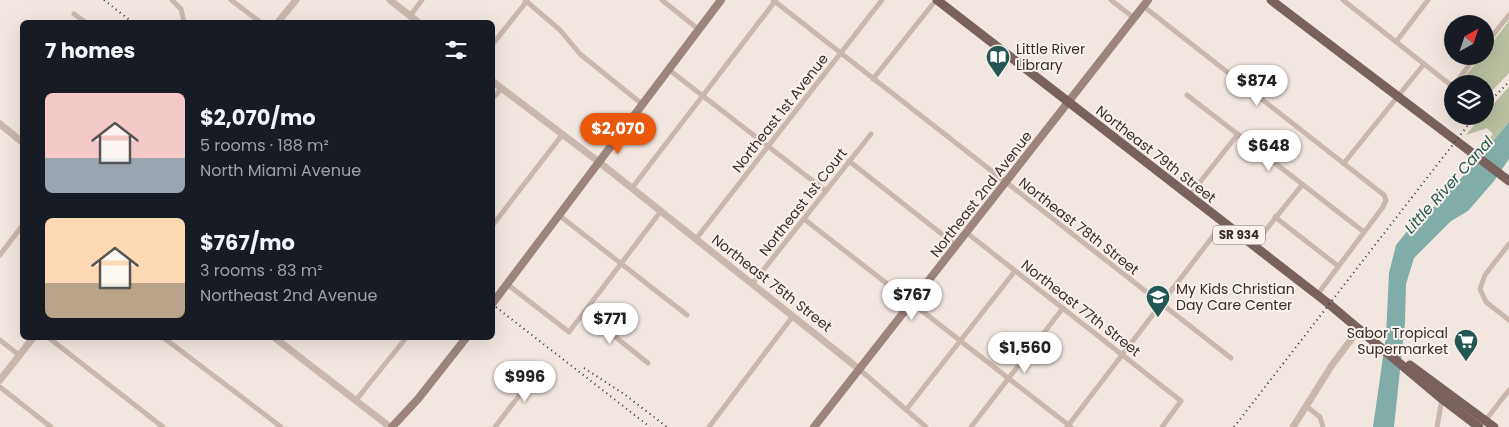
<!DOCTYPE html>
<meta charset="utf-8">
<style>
body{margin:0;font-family:Poppins,sans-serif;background:#20242c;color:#f1f3f6;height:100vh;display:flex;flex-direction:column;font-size:19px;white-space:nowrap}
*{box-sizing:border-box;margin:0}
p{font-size:16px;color:#9ea1a6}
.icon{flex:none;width:28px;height:28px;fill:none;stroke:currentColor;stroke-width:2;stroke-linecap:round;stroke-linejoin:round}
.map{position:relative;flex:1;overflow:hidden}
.panel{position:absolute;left:20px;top:20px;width:475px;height:320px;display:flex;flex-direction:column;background:#171b24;border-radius:8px;box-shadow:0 5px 20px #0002}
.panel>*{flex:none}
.needle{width:32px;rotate:40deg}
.tools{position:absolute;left:1444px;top:15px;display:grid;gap:10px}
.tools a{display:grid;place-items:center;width:50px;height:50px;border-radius:50%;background:#171b24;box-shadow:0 5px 20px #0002;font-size:25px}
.price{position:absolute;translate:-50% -42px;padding:0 11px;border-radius:18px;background:#fff;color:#222;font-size:16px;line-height:32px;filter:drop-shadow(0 1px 2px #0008)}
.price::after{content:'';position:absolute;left:50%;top:30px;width:15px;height:11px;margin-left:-8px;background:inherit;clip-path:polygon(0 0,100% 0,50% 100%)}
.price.on{background:#ea580c;color:#fff}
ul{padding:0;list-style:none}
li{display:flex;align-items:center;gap:15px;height:125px;padding:0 25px}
li span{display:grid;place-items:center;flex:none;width:140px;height:100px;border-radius:8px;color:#555}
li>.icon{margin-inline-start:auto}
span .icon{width:60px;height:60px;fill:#fffc;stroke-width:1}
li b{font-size:21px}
h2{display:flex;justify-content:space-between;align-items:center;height:60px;padding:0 25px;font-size:21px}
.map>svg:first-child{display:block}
</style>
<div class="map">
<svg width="1509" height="427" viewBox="0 0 1509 427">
<rect width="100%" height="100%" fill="#f2e7e0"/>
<!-- green -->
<g fill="#bac0a1">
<polygon points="1509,21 1509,73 1485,98 1485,84 1459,83 1482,56 1485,56 1485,52"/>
<polygon points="1509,87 1509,122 1485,150 1481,147 1493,134 1487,128 1466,135 1482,116 1485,116 1485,113"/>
</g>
<!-- water -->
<polygon fill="#81ada9" points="1509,122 1509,159 1494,181 1468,211 1451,221 1414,258 1406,284 1405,323 1394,427 1373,427 1386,336 1389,273 1396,245 1412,225 1436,205 1464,175"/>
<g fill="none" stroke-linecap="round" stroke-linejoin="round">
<!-- minor -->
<g stroke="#c9b6ac" stroke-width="5">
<polyline points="172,0 181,9 184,22"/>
<polyline points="231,0 260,22"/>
<polyline points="525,0 560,30 580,54 642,104"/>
<polyline points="662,0 698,29"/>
<polyline points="773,0 1231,358"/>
<polyline points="1111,0 1134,18"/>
<polyline points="1343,0 1452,86"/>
<polyline points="1143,6 1384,195 1386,200 1383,207 1317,295"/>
<polyline points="74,14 85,22"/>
<polyline points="410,16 422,0"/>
<polyline points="1396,42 1428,0"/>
<polyline points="492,45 527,1"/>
<polyline points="1485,45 1509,15"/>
<polyline points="668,69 826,191"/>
<polyline points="873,79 936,0"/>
<polyline points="1455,84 1476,56"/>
<polyline points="1187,95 1364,232"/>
<polyline points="492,99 502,88"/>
<polyline points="849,161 957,246"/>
<polyline points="1344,163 1424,64"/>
<polyline points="632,188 776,0"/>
<polyline points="1189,196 1238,134"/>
<polyline points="560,216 687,315"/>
<polyline points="1275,217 1338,266"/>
<polyline points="804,219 1071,427"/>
<polyline points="492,226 562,135"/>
<polyline points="967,233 1181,401 1162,427"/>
<polyline points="696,239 882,0"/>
<polyline points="1509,244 1485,275 1480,289 1486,302 1509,320"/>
<polyline points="1253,246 1302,185"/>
<polyline points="0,255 22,226"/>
<polyline points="753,283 871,134"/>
<polyline points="507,284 569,332 661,211"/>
<polyline points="584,312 648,363"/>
<polyline points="49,338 163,427"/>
<polyline points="164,338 281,427"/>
<polyline points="0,340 19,355"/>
<polyline points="859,369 926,427"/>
<polyline points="0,387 51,427"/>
<polyline points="356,400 406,338"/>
<polyline points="1306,406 1320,417 1323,427"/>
<polyline points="906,410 1015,271"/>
<polyline points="1485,421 1509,390"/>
<polyline points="495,427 541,367"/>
<polyline points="709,427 793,316"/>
<polyline points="971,427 1063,308"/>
<polyline points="1067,427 1223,223"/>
<polyline points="1437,427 1442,399"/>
</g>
<!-- tertiary -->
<g stroke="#c9b6ac" stroke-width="7">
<polyline points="390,0 418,22"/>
<polyline points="278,22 296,0"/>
<polyline points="492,81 599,162 859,369"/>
<polyline points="0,124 22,142"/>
<polyline points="275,338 390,427"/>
<polyline points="0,380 33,338"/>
<polyline points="1293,427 1332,365 1359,329"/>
</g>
<!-- secondary -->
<g stroke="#9d857e" stroke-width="8">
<polyline points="492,304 721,0"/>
<polyline points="392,427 418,399 466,338"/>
<polyline points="814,427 1148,0"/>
</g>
<!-- primary -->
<g stroke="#79625d" stroke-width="9">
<polyline points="937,0 1329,304 1442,399 1479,427"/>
<polyline points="1271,0 1509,181"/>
<polyline points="1410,365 1494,427"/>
</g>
<!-- rail -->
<g stroke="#382d2b" stroke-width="2" stroke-dasharray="1 4" stroke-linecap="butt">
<polyline points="104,0 132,22"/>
<polyline points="1485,106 1509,82"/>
<polyline points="492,304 650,427"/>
<polyline points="584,368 624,394 667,427"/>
<polyline points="1234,427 1475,116"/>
</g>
</g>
<!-- icons -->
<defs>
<symbol id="library-pin" viewBox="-11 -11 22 30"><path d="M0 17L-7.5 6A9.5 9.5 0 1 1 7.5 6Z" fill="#235753" stroke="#f9f1ec"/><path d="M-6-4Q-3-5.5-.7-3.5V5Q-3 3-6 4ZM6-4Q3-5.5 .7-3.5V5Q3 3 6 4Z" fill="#fff"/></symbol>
<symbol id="school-pin" viewBox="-11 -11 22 30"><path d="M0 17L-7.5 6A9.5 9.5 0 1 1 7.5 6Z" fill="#235753" stroke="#f9f1ec"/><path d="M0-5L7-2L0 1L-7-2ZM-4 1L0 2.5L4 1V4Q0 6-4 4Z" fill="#fff"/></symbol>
<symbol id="supermarket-pin" viewBox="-11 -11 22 30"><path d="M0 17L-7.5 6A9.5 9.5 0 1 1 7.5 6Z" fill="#235753" stroke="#f9f1ec"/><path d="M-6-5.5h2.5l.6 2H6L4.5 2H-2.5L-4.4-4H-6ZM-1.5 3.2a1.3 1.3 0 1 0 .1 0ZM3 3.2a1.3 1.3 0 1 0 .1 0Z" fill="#fff"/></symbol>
</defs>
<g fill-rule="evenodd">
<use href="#library-pin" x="984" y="43" width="28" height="38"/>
<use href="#school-pin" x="1144" y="283" width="28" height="38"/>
<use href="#supermarket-pin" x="1452" y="327" width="28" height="38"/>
</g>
<g text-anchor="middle" stroke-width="4" stroke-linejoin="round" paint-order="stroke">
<!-- shield labels -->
<rect fill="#f9f1ec" stroke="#726865" stroke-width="1" x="1213" y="225.5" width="52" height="19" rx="4"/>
<g font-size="12" font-weight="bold" fill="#382d2b">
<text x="1239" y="239">SR 934</text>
</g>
<!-- poi labels -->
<g font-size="14" fill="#382d2b" stroke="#f9f1ec" text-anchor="start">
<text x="1016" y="54">Little River<tspan x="1016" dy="16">Library</tspan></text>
<text x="1176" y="294">My Kids Christian<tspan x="1176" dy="16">Day Care Center</tspan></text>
<text x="1448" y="338" text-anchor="end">Sabor Tropical<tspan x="1448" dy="16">Supermarket</tspan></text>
</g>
<!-- street labels -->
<g font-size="14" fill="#382d2b" stroke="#f9f1ec">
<text transform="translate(780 113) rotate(-52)" y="5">Northeast 1st Avenue</text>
<text transform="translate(1156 154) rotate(38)" y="5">Northeast 79th Street</text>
<text transform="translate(981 194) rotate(-52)" y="5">Northeast 2nd Avenue</text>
<text transform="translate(803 202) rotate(-52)" y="5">Northeast 1st Court</text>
<text transform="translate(1079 226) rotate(38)" y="5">Northeast 78th Street</text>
<text transform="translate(772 283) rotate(38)" y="5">Northeast 75th Street</text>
<text transform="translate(1081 308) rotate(38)" y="5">Northeast 77th Street</text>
</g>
<!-- water labels -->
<g font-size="15" font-style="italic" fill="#235753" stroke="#f9f1ec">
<text transform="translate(1449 185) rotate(-48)" y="5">Little River Canal</text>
</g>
</g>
</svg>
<div class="tools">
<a><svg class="needle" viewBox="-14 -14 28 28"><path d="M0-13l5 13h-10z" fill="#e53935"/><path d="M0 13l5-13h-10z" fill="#9ea1a6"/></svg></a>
<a><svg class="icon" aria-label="layers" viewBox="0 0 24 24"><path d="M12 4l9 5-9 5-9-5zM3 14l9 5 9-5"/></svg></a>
</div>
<b class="price" style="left:1257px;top:107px">$874</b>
<b class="price on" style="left:618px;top:155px">$2,070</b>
<b class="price" style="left:1269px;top:172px">$648</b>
<b class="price" style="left:912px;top:321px">$767</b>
<b class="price" style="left:610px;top:345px">$771</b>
<b class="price" style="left:1025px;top:374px">$1,560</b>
<b class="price" style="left:525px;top:403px">$996</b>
<section class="panel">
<h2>7 homes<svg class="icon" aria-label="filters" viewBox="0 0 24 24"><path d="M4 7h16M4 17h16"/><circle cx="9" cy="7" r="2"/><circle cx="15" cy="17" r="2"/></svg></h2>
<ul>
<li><span style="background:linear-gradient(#f6c9c9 65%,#9aa5b1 0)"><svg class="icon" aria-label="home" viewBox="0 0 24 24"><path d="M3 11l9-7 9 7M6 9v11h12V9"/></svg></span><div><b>$2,070/mo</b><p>5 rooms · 188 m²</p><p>North Miami Avenue</p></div></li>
<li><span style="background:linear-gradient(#ffd9b3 65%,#b9a48a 0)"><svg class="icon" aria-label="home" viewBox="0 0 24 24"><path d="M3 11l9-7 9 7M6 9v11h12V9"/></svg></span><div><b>$767/mo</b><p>3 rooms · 83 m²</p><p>Northeast 2nd Avenue</p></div></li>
</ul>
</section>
</div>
